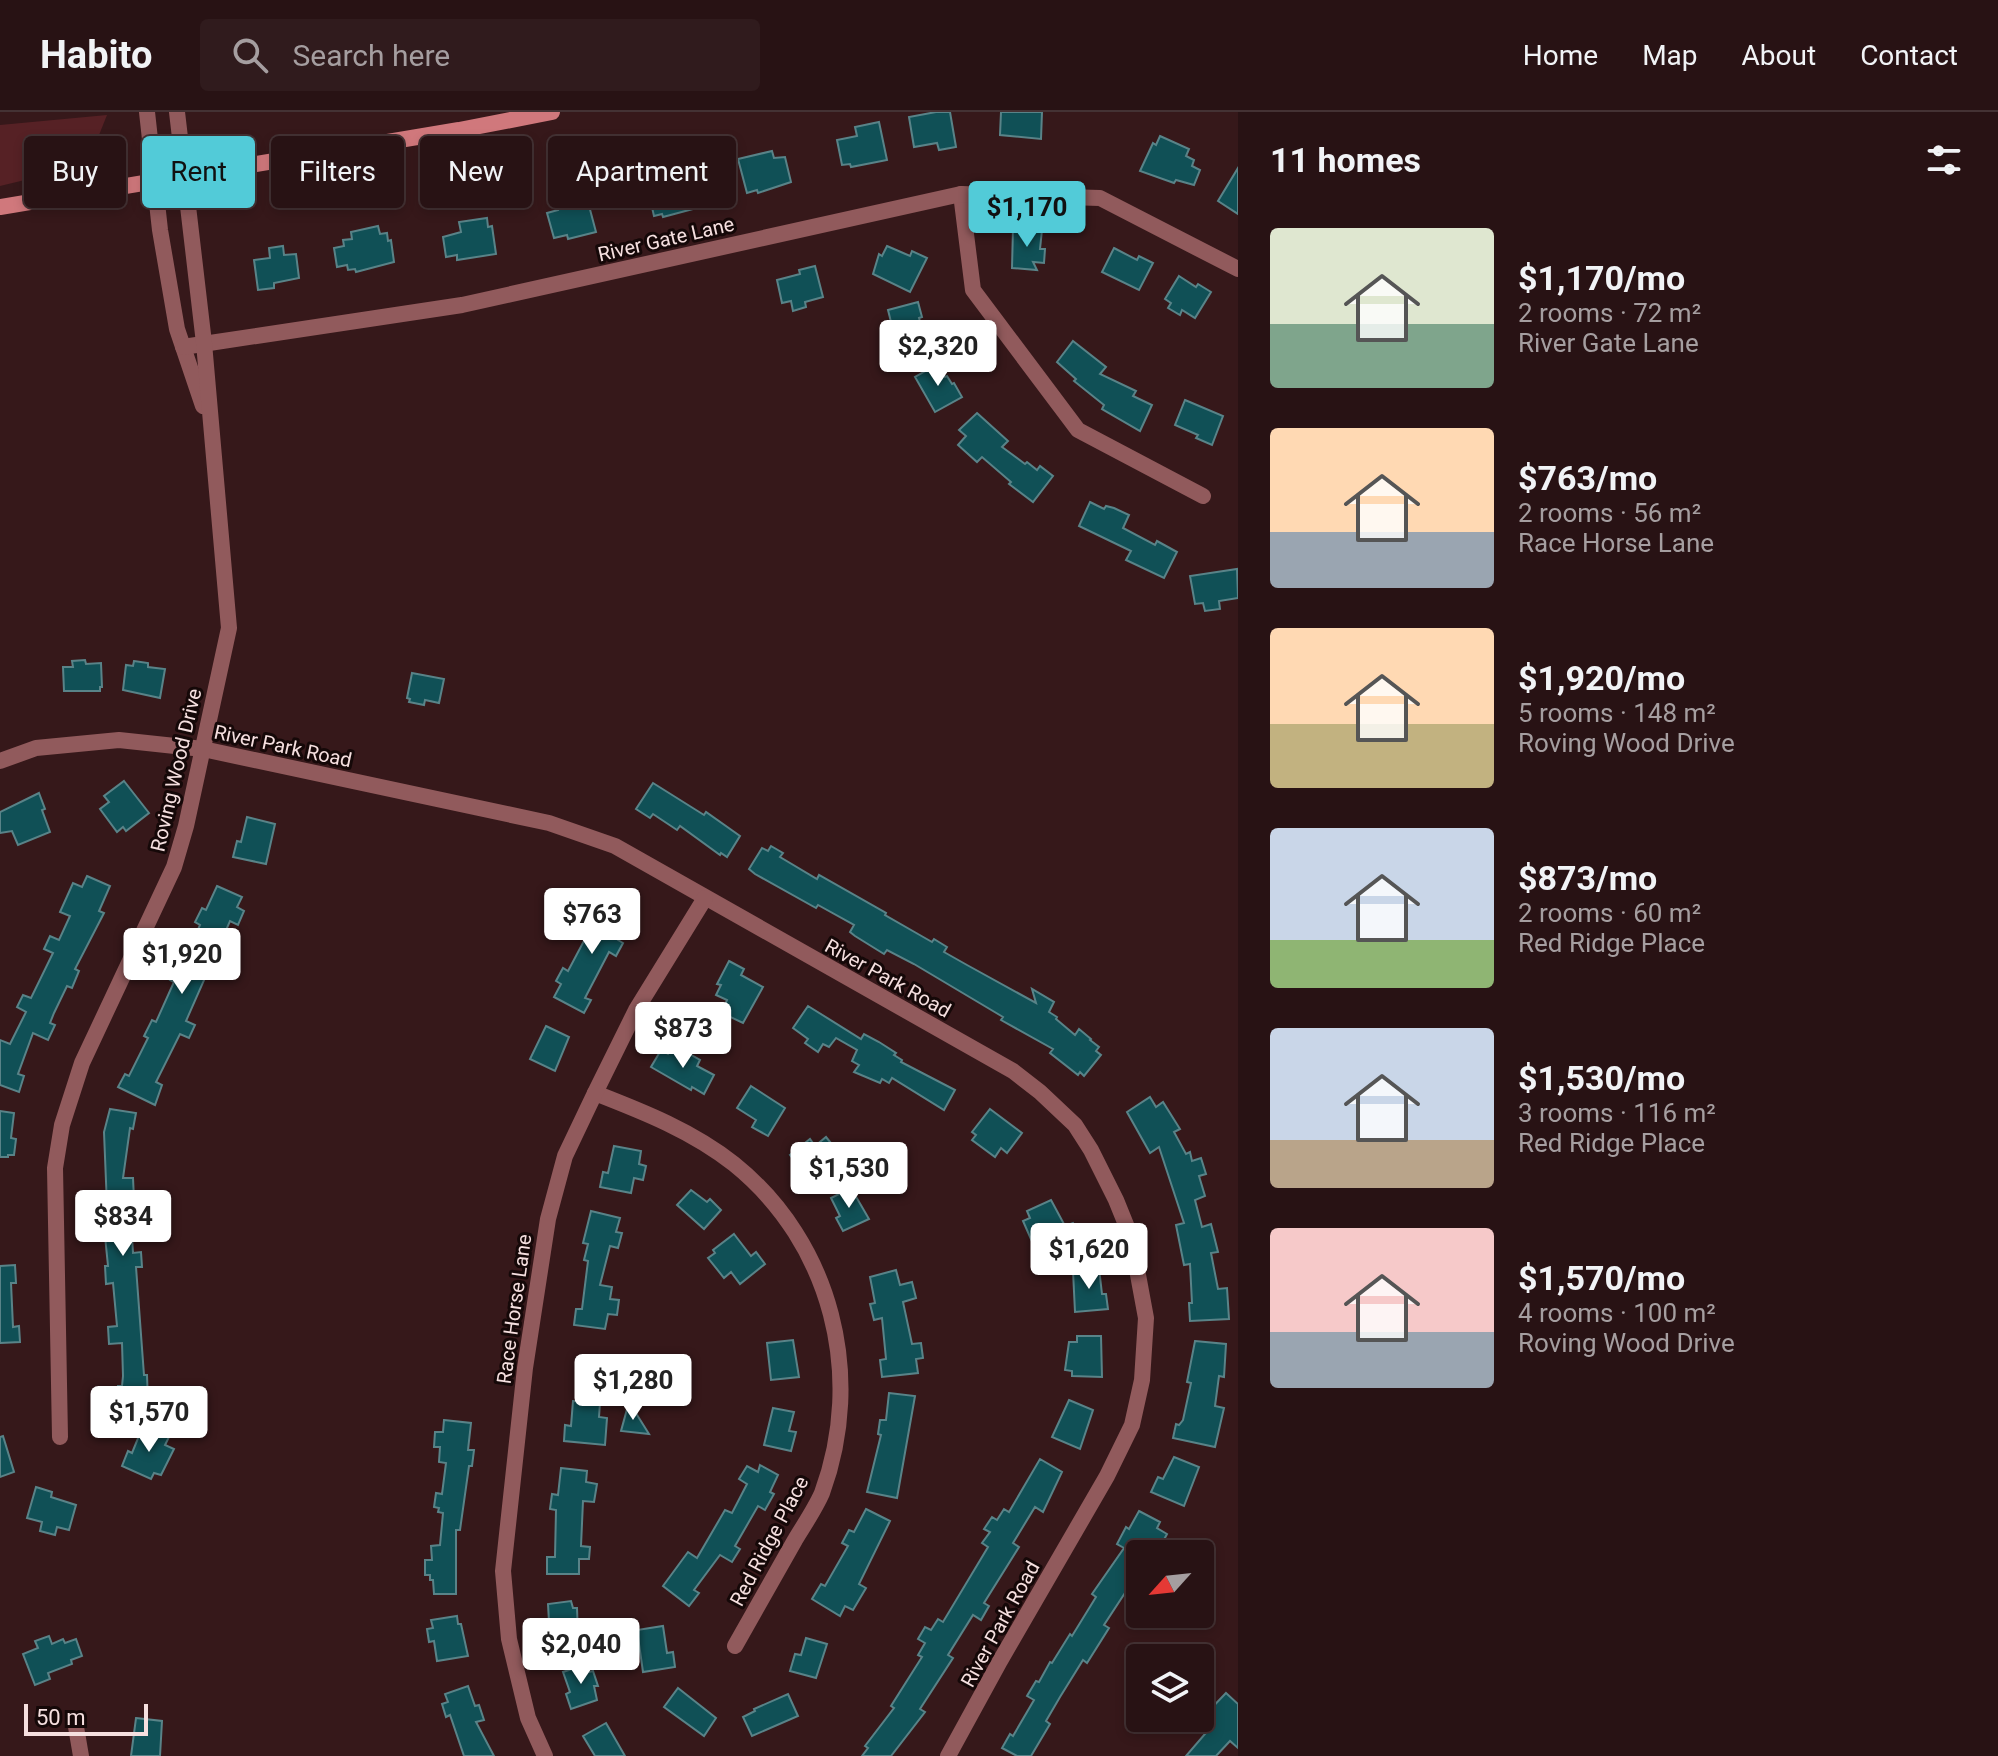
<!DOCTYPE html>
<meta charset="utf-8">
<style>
body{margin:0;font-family:Roboto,sans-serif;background:#301b1d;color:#f1f3f6;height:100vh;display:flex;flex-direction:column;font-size:30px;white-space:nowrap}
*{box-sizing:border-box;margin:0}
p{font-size:26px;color:#a59ea0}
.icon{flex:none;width:44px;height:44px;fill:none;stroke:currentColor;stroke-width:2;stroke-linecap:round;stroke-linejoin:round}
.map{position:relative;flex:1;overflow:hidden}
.side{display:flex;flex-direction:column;background:#281214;width:760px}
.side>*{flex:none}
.hud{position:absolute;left:24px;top:24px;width:760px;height:72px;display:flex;gap:16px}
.needle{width:52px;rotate:243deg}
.fabs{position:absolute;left:1126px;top:1428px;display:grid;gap:16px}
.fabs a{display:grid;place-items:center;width:88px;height:88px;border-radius:8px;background:#281214;box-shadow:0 4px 12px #0003,0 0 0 2px #443234;font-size:40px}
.scale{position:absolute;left:24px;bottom:20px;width:124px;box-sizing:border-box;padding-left:8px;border:4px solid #f5dfdf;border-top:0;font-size:22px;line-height:28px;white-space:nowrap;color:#f5dfdf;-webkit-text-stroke:6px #150808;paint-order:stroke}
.price{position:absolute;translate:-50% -68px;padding:0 18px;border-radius:8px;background:#fff;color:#222;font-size:26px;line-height:52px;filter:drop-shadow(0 2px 4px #0008)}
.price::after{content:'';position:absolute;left:50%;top:48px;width:24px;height:18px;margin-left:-12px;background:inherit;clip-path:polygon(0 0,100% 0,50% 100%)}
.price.selected{background:#52cbd8;color:#111}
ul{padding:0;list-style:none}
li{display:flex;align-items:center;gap:24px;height:200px;padding:0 32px}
li span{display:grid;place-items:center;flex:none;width:224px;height:160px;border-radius:8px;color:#555}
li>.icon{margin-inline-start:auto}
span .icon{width:96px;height:96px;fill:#fffc;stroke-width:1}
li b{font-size:34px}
h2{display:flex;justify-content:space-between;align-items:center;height:96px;padding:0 32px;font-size:34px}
.chip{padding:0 28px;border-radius:8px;background:#281214;box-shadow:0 4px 12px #0003,0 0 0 2px #443234;font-size:28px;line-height:72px}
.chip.selected{background:#52cbd8;color:#111}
header{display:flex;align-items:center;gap:48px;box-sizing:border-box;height:112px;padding:0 40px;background:#281214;border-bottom:2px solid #443234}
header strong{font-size:38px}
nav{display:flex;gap:44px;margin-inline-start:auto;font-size:28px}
.search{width:560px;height:72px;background:#301b1d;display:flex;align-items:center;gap:20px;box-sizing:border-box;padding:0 28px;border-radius:8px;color:#a59ea0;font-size:30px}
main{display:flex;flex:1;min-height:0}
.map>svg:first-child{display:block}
</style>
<header>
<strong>Habito</strong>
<div class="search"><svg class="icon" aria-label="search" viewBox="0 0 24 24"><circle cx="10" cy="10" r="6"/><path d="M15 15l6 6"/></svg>Search here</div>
<nav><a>Home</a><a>Map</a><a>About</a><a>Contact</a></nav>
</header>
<main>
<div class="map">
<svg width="1238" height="1644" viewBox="0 0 1238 1644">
<rect width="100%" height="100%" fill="#36181a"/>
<!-- green -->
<polygon fill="#562125" points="107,3 87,53 0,74 0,13"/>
<!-- building -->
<g fill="#105056" stroke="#598388" stroke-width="2">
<polygon points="936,0 950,0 956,35 939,38 937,31 914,35 909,5"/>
<polygon points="1001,0 1042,0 1041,27 1000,23"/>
<polygon points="879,10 887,48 851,55 850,52 842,53 837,28 857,24 855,15"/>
<polygon points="1160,24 1189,37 1186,44 1194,48 1192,54 1200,58 1194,73 1176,68 1174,71 1140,59 1153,31 1156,33"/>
<polygon points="772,39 774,46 785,45 791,70 758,81 757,78 747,81 738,47"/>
<polygon points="1238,56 1238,102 1218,89"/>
<polygon points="682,63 684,69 688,68 693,97 663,105 662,102 654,104 648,78 656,76 655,71"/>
<polygon points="571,85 573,94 588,90 596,120 568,127 567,123 554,126 547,101 558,98 556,88"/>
<polygon points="487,106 488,115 492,114 496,142 457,148 457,143 446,145 443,125 461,120 459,110"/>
<polygon points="378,114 380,122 387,121 388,129 391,128 394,150 356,160 355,157 348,158 347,153 337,155 334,136 344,134 343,128 352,127 351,120"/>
<polygon points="1013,116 1042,118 1040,137 1045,137 1044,151 1033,150 1037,158 1012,156"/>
<polygon points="283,134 284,143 296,142 299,166 274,171 274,176 258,178 254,148 270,146 269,136"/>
<polygon points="887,134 910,144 912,139 927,146 910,180 873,162 879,142 882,144"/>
<polygon points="1114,136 1137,148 1139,144 1153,151 1139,178 1102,160"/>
<polygon points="815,154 823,185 805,190 806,195 793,199 791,189 782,191 777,168 800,162 799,158"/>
<polygon points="1179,164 1196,175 1198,172 1211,180 1195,206 1182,198 1180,203 1168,196 1171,191 1165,187"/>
<polygon points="918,190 922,205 919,206 926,231 899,239 896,227 891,229 887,215 892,214 888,198"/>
<polygon points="1073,229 1106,255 1100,262 1136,279 1133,284 1152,293 1140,319 1102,297 1104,293 1074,269 1076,267 1057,250"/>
<polygon points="938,252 945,265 947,264 952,272 954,271 962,285 935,300 915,265"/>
<polygon points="1185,288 1223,304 1212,333 1196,326 1198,323 1175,313"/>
<polygon points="977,301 1008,329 1002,335 1025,352 1027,350 1037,358 1040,354 1053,364 1033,390 1009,372 1011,370 982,345 977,350 958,333 966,324 959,318"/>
<polygon points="1090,390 1104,397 1106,394 1114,396 1129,403 1123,416 1155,433 1157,429 1177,440 1164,466 1126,448 1131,439 1079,414"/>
<polygon points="1237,457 1238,486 1219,489 1220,497 1205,499 1203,491 1195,492 1190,464"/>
<polygon points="85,548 86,552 101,551 102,575 100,575 100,579 64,579 63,555 73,555 72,549"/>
<polygon points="134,549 148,551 148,555 165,557 160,586 123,578 126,553 133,554"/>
<polygon points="412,561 444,567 439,591 425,588 424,593 409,590 410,587 407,586"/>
<polygon points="124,669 149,701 126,719 123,715 117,720 100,697 109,690 104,684"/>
<polygon points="653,671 704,703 706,700 740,724 727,745 721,741 720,743 680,714 677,718 653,702 650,706 636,697"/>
<polygon points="39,681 45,697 42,698 50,720 18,733 12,719 0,721 0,700"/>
<polygon points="247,705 275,712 266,752 233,745 237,729 241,730"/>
<polygon points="771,734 783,741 780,745 817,767 819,763 886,801 885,803 918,822 932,830 934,827 947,835 944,840 967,853 1036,891 1032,877 1054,890 1049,900 1057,905 1056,907 1075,923 1079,917 1091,927 1090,928 1099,935 1096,939 1101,943 1084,964 1080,960 1078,963 1050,941 1053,937 1001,908 1003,905 914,852 887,838 884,842 855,824 850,820 854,813 818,793 816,796 755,762 749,757 762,736 768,739"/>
<polygon points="87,764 110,774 99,799 104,801 75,857 79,859 72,876 67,874 54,901 50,911 55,913 48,928 33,921 18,962 24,964 19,980 0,973 0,928 10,932 26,900 17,895 23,883 31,886 53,841 44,837 50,824 59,828 70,804 60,800 73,771 82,775"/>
<polygon points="217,774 242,785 237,795 244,799 238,813 230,809 186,909 195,913 189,926 180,922 156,970 162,973 155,993 118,975 125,962 129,964 148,926 144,924 152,908 156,910 174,870 170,868 177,852 182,855 200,813 195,810 202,796 206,798"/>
<polygon points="607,791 631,804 618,828 623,831 616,844 609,840 585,886 591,888 584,901 554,885 561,872 556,869 563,856 568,859 585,827 581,825 596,797 602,800"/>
<polygon points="729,849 744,857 741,863 763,875 743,911 722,901 727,888 716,883 721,873 717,872"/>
<polygon points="808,894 861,927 864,922 879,930 896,941 894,943 902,948 901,950 955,978 944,998 892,966 889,971 882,967 880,971 854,960 859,953 852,949 857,938 836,926 829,935 823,932 818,940 805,931 808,927 793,916"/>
<polygon points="546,914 569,925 555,959 530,947"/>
<polygon points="671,937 684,944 686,940 700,948 697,954 714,963 704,982 692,975 691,978 651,955 661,938 668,942"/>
<polygon points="751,974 785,996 768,1024 752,1015 756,1008 737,996"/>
<polygon points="1150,985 1156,995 1163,990 1180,1017 1174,1020 1186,1042 1190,1040 1192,1049 1201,1046 1206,1062 1199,1064 1205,1084 1195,1088 1202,1115 1211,1112 1218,1140 1211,1141 1218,1177 1227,1176 1229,1207 1190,1209 1189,1191 1192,1191 1190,1152 1184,1153 1176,1113 1184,1111 1159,1035 1150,1041 1127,1000"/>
<polygon points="110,997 136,1001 133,1017 130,1016 123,1066 133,1066 135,1108 131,1108 133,1141 141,1140 142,1155 136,1155 144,1263 147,1263 148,1291 143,1292 118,1292 118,1274 122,1274 123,1264 122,1231 109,1232 108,1215 117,1214 113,1171 106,1172 105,1154 108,1154 102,1094 107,1094 104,1020"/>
<polygon points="990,997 1022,1021 1007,1041 1001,1036 995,1045 972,1028 976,1023 972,1020"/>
<polygon points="0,999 14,1001 11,1026 16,1027 14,1043 8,1043 8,1045 0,1045"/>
<polygon points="826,1025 835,1036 825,1043 835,1054 812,1072 790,1043 810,1027 815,1034"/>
<polygon points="614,1034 641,1039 639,1052 646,1054 643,1068 634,1066 631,1081 600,1075 603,1060 608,1061"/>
<polygon points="851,1076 869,1107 843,1119 836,1106 840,1104 831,1086"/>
<polygon points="691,1078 707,1090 710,1087 721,1098 704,1117 677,1093"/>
<polygon points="1051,1088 1065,1114 1073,1111 1079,1125 1045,1138 1042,1131 1034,1134 1023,1109 1030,1106 1027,1099"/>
<polygon points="591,1099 620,1106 616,1120 622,1121 618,1136 610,1134 600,1173 612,1175 610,1187 619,1188 617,1203 608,1202 605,1217 574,1213 576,1197 582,1197 588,1149 584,1148 588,1132 583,1131"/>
<polygon points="734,1122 751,1144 756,1140 765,1152 740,1172 731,1160 724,1166 708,1146 715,1141 713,1138"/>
<polygon points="15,1153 16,1171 11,1171 13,1215 19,1214 20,1230 0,1231 0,1154"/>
<polygon points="1099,1156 1102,1182 1106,1182 1108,1197 1075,1200 1073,1159"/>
<polygon points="896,1158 900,1173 912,1170 916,1186 903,1190 912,1232 921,1231 923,1246 916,1247 918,1261 882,1265 880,1248 886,1247 882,1206 874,1208 870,1192 875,1191 870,1165"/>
<polygon points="1077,1224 1101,1224 1102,1265 1072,1264 1072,1259 1065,1258 1069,1230 1077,1230"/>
<polygon points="793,1228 799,1265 771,1268 767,1231"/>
<polygon points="1195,1229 1226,1232 1224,1265 1219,1264 1215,1294 1224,1296 1215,1335 1173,1326 1176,1312 1179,1313 1183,1308 1191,1271 1187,1270"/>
<polygon points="889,1281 915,1284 897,1386 867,1380 881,1323 878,1322 880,1308 886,1308"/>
<polygon points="1069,1288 1093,1298 1080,1337 1052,1325"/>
<polygon points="573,1289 600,1291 599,1305 607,1306 605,1333 564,1329 565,1313 571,1314"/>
<polygon points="629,1290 649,1322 621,1319"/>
<polygon points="773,1296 794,1300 789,1319 796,1320 791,1339 764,1333"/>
<polygon points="444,1308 471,1311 468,1338 474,1338 472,1354 469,1354 460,1418 456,1418 456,1482 434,1482 433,1468 430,1468 430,1463 425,1463 425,1448 432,1448 431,1434 440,1433 443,1401 438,1400 439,1396 434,1395 436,1381 442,1382 446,1351 439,1350 440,1335 434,1335 435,1320 443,1320"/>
<polygon points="143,1314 169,1325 165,1333 174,1337 161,1363 154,1361 151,1367 122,1354 128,1339 132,1341"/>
<polygon points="3,1324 14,1360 0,1365 0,1325"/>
<polygon points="1174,1345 1199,1355 1184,1394 1151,1380 1158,1365 1163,1367"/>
<polygon points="1040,1347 1062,1360 1043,1400 1035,1395 1013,1431 1019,1435 984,1491 989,1494 981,1508 973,1503 948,1543 953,1546 920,1597 925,1600 891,1644 862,1644 868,1636 865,1634 894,1596 891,1594 922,1545 918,1543 925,1531 918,1527 925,1515 931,1518 938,1507 943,1510 988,1435 982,1431 990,1420 984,1417 992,1405 997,1408 1004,1397 1009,1400"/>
<polygon points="760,1353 778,1363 770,1380 774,1382 765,1398 758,1394 735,1434 740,1437 732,1450 720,1443 694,1478 699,1481 689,1494 663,1474 688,1440 697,1446 725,1398 732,1401 747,1372 739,1367 747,1354 758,1360"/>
<polygon points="561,1356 587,1359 586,1370 597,1372 594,1390 583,1389 581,1434 590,1435 589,1447 579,1447 579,1462 547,1462 547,1445 555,1445 556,1398 550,1397 552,1382 558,1383"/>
<polygon points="36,1375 52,1380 51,1385 76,1393 69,1418 57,1415 55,1423 40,1419 42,1410 27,1406"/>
<polygon points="866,1397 890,1409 859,1472 866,1476 853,1498 845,1494 840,1504 812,1487 821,1472 825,1474 848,1434 842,1431 849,1418 854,1420"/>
<polygon points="1139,1399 1160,1410 1157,1416 1167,1422 1159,1437 1151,1433 1146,1442 1140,1442 1140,1458 1104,1513 1109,1516 1087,1551 1083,1548 1060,1585 1046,1609 1050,1612 1031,1644 1017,1644 1002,1636 1010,1622 1013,1624 1034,1588 1027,1584 1036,1569 1039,1570 1050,1550 1052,1551 1070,1522 1072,1524 1096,1485 1092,1482 1124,1436 1117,1432 1126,1415 1129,1417"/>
<polygon points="571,1489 573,1496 577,1496 578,1524 550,1528 548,1492"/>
<polygon points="457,1504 458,1512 461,1512 468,1544 437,1549 434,1529 429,1530 427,1517 433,1516 431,1508"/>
<polygon points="663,1514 667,1541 673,1540 675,1555 643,1560 637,1518"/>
<polygon points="49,1524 52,1532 63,1527 65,1531 76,1527 82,1544 71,1548 72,1552 48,1561 50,1567 35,1573 23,1542 38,1536 35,1529"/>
<polygon points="806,1526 827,1532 816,1566 790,1559 795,1542 801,1543"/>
<polygon points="587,1552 589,1560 593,1559 598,1574 594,1574 597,1588 571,1597 566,1582 570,1580 563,1560"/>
<polygon points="468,1574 475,1594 479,1593 484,1608 476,1610 494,1644 464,1644 450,1603 446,1605 442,1592 448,1590 445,1582"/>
<polygon points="678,1576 716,1606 704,1624 664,1595"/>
<polygon points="1226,1581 1238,1592 1238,1636 1230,1629 1216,1644 1186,1644 1211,1615 1202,1606"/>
<polygon points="788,1582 798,1604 752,1624 743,1605 755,1599 754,1597"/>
<polygon points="136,1606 162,1609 160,1644 131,1644"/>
<polygon points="606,1611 625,1644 595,1644 583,1624"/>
</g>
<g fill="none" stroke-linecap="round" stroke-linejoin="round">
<!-- street -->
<g stroke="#915a5c" stroke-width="16">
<polyline points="147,0 160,118 177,217 203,294"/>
<polyline points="961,82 973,178 1078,318 1203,384"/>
<polyline points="183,235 462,193 961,82 1100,86 1238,157"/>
<polyline points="0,649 36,636 119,628 203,637 549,711 615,734 1013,959 1040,980 1075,1013 1091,1038 1116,1088 1131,1125 1146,1206 1142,1268 1132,1313 1107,1364 1000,1549 948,1644"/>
<path d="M 595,981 C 644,1000 692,1019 734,1052 C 832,1131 865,1264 822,1381 C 815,1397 804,1413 795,1428 C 775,1464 755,1499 735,1534"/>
<polyline points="60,1325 55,1056 62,1013 82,951 174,755 186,714 229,516 204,231 177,0"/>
<polyline points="75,1609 81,1644"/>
<polyline points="545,1644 528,1606 509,1527 503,1459 525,1256 548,1107 565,1044 595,981 636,898 705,786"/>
</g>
<!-- secondary -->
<polyline stroke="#d0787c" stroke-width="16" points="0,95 459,18 552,0"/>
</g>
<g text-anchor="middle" stroke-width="6" stroke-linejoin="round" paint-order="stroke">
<!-- street labels -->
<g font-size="20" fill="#f5dfdf" stroke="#150808">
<text transform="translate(666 127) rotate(-13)" y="7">River Gate Lane</text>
<text transform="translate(283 634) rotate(12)" y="7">River Park Road</text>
<text transform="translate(176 658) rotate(-77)" y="7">Roving Wood Drive</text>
<text transform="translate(888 866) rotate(29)" y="7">River Park Road</text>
<text transform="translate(514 1197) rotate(-82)" y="7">Race Horse Lane</text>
<text transform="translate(769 1429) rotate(-62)" y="7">Red Ridge Place</text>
<text transform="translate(1000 1512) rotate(-61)" y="7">River Park Road</text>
</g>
</g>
</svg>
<div class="fabs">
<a><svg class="needle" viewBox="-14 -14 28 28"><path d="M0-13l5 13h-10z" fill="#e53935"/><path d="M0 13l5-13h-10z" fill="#a59ea0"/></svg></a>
<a><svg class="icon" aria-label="layers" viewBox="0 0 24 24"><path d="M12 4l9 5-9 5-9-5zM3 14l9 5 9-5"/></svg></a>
</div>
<div class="scale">50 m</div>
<b class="price selected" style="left:1027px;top:137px">$1,170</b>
<b class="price" style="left:938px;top:276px">$2,320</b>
<b class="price" style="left:592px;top:844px">$763</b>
<b class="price" style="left:182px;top:884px">$1,920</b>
<b class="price" style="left:683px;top:958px">$873</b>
<b class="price" style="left:849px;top:1098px">$1,530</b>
<b class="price" style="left:123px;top:1146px">$834</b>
<b class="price" style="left:1089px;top:1179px">$1,620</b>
<b class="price" style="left:633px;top:1310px">$1,280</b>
<b class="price" style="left:149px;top:1342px">$1,570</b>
<b class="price" style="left:581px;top:1574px">$2,040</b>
<div class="hud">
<a class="chip">Buy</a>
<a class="chip selected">Rent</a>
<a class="chip">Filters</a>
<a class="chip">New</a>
<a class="chip">Apartment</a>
</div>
</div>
<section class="side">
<h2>11 homes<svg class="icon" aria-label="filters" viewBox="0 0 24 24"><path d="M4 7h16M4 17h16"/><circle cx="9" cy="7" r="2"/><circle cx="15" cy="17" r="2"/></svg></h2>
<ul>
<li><span style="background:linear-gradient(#dfe7d0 60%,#7fa58c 0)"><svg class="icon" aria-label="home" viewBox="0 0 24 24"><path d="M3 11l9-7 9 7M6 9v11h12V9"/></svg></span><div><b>$1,170/mo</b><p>2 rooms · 72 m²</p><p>River Gate Lane</p></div></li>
<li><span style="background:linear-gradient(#ffd9b3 65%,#9aa5b1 0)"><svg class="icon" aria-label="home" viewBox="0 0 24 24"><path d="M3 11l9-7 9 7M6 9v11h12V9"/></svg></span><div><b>$763/mo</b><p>2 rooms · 56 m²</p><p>Race Horse Lane</p></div></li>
<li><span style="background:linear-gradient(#ffd9b3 60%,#c2b280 0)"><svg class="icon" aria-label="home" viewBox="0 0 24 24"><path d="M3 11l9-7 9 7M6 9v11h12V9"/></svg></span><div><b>$1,920/mo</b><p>5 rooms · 148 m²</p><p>Roving Wood Drive</p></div></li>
<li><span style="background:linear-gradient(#c9d6e8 70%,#8fb573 0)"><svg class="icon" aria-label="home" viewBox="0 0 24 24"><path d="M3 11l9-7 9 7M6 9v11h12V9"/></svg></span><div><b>$873/mo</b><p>2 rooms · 60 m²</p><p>Red Ridge Place</p></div></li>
<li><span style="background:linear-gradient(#c9d6e8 70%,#b9a48a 0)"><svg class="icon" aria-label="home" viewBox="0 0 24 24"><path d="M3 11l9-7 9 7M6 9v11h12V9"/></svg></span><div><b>$1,530/mo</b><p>3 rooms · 116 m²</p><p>Red Ridge Place</p></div></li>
<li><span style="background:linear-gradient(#f6c9c9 65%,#9aa5b1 0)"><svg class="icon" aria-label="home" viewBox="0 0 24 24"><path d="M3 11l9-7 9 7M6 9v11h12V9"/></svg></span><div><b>$1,570/mo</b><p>4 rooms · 100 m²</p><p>Roving Wood Drive</p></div></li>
</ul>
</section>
</main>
